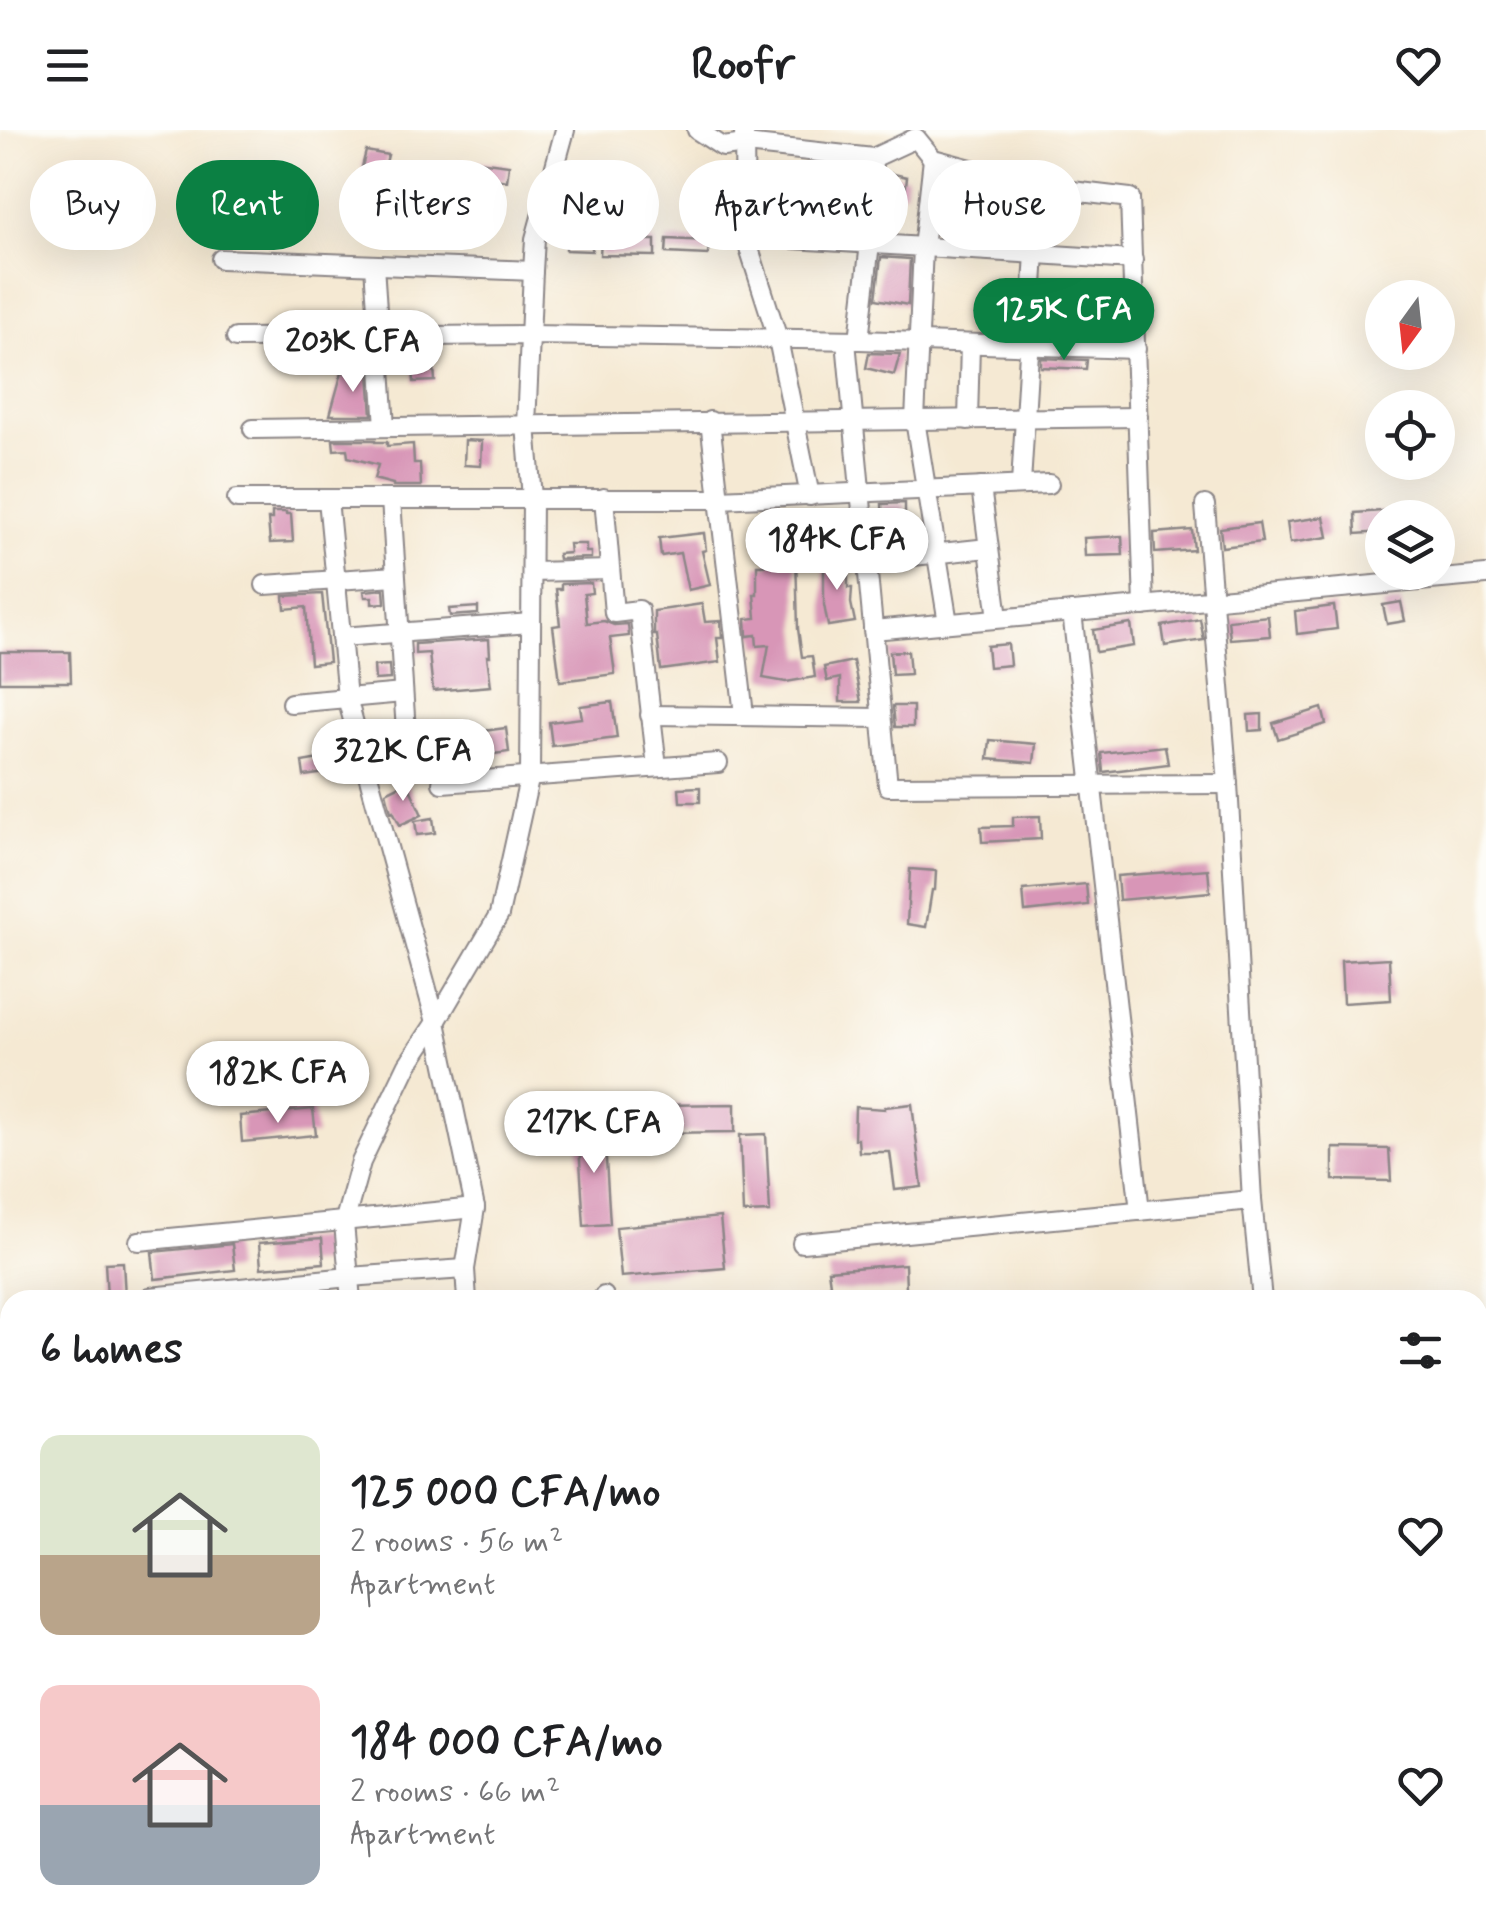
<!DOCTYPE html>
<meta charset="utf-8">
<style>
body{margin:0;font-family:Mynerve,sans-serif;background:#f2f2f2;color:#202124;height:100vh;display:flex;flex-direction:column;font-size:38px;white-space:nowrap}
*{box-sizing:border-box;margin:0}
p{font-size:32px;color:#757577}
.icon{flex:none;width:55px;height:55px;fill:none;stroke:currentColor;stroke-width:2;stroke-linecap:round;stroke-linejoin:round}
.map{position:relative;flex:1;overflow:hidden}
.sheet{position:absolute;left:0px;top:1160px;width:1488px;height:642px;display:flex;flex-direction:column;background:#fff;border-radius:30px 30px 0 0;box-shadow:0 10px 40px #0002}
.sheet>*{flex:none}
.top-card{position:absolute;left:30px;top:30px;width:1428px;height:90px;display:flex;gap:20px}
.needle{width:65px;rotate:195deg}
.controls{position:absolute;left:1365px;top:150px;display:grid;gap:20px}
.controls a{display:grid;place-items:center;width:90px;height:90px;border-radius:50%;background:#fff;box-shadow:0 10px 40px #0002;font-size:50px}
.price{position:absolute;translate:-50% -85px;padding:0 22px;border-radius:35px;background:#fff;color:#222;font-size:32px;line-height:65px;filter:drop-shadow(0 2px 5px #0008)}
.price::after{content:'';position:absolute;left:50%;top:60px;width:30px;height:22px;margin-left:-15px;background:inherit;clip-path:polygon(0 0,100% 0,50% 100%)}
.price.selected{background:#0b8043;color:#fff}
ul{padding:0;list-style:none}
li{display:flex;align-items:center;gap:30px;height:250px;padding:0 40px}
li span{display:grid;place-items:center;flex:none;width:280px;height:200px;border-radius:20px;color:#555}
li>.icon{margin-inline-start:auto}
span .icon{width:120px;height:120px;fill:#fffc;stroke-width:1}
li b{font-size:42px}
h2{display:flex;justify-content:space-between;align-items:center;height:120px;padding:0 40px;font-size:42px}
.chip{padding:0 35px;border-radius:45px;background:#fff;box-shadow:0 10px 40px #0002;font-size:35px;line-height:90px}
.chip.selected{background:#0b8043;color:#fff}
header{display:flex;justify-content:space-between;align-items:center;height:130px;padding:0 40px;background:#fff;font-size:45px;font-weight:700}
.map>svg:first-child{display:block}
</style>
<header><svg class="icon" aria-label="menu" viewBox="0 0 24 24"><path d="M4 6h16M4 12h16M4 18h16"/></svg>Roofr<svg class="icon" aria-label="heart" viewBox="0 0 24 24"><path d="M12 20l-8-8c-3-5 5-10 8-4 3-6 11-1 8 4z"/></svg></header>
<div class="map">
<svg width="1486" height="1801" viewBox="0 0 1486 1801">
<rect width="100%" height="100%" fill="#fdfcf7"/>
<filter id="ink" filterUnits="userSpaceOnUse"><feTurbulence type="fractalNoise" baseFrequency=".01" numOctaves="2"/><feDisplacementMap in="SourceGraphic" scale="20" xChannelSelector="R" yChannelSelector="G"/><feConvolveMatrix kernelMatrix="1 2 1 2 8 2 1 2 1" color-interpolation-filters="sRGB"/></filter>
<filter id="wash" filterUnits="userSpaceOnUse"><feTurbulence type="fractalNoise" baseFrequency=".0048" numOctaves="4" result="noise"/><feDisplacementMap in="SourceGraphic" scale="40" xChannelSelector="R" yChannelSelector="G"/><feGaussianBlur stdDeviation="2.25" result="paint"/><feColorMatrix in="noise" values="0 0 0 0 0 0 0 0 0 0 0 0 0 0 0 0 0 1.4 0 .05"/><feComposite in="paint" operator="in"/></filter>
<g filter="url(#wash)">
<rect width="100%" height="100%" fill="#f5e9d3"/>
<g id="blocks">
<!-- building -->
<g fill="#d896b7">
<polygon points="366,21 388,25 384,41 362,37"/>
<polygon points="478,31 509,35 507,51 476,46"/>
<polygon points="885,42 907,47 905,63 884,60"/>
<polygon points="566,104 592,105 592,121 566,120"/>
<polygon points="601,109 655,110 655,126 600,125"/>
<polygon points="667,109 709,111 708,125 666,123"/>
<polygon points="881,127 910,129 908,175 876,169"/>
<polygon points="869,223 900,224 894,245 866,238"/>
<polygon points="1041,228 1087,230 1086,239 1041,237"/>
<polygon points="434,237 435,251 414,252 413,238"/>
<polygon points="342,242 369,242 372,285 330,285"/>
<polygon points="333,310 375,310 375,312 387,312 387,316 413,314 414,333 420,333 421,356 393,356 393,354 374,349 378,335 348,327 347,319 334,320"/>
<polygon points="465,310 482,311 481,336 464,335"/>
<polygon points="905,373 905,383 900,383 902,411 884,412 882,374"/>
<polygon points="1382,381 1382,402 1356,404 1355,383"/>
<polygon points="272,382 286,382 286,384 291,384 293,412 270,413 268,389 272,389"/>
<polygon points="1324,387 1328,407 1290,413 1287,392"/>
<polygon points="1259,393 1262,412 1222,417 1220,398"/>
<polygon points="1192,400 1194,420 1155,423 1154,403"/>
<polygon points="704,403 706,420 702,421 710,455 688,460 680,423 661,426 659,408"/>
<polygon points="1122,406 1123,425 1085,426 1084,408"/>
<polygon points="569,414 586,414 586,422 591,422 591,428 559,429 558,424 570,423"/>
<polygon points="791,417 792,426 796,425 798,499 802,527 812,526 815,547 786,552 763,548 769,515 757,516 756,505 747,506 746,489 756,488 754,464 757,464 757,435 769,435 768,418"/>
<polygon points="824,430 848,430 848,458 852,458 851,473 855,492 828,496 824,475"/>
<polygon points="591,453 592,463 584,464 587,493 604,491 614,495 628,494 629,506 610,508 615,544 560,551 553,496 560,495 556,459 561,459 561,454"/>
<polygon points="384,459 385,473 372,474 372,467 365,467 364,461"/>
<polygon points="322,464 329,532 310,534 306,477 285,479 284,466"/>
<polygon points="1401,472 1405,491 1387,494 1383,475"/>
<polygon points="702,474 705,492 721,491 722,508 717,508 720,532 661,540 657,505 654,505 654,481"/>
<polygon points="1334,476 1337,499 1297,504 1295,481"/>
<polygon points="478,477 478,484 450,486 449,479"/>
<polygon points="1268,486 1270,506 1230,509 1228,490"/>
<polygon points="1200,489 1204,510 1165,516 1162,496"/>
<polygon points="1131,494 1134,516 1096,522 1093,500"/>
<polygon points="489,509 490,526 487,526 491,556 433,561 429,523 415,524 415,514"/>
<polygon points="1008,514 1010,535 989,537 987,516"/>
<polygon points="908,521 910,544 892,545 890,522"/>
<polygon points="0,522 70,522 71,552 0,552"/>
<polygon points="853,531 861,572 840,572 840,548 827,551 824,537"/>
<polygon points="389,535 390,549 375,550 374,536"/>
<polygon points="612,572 617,608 552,616 549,592 582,588 580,576"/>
<polygon points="893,576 913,576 913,597 895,597"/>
<polygon points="1322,578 1326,594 1278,609 1273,593"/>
<polygon points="1262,584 1262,600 1249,601 1248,585"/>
<polygon points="506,598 509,622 441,631 438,607"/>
<polygon points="990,610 1036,614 1034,633 988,629"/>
<polygon points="1165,616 1168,634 1103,642 1101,623"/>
<polygon points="325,628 326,643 304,646 302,632"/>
<polygon points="407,652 422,685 400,695 393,681 391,682 386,662"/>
<polygon points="700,657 700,672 680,672 679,658"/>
<polygon points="1040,686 1041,709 982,712 981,697 1013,696 1013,687"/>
<polygon points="433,688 435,703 417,705 415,691"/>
<polygon points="910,739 936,741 935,760 932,760 926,797 907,794"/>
<polygon points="1208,739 1210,762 1119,770 1117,746"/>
<polygon points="1086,754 1088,775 1025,782 1023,760"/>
<polygon points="1389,828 1391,870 1343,873 1341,831"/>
<polygon points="735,974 735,1002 657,1003 657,975"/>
<polygon points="912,974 922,1057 895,1060 890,1022 859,1022 858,1009 854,1009 855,977 885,979 885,977"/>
<polygon points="313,979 316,1005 242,1012 240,986"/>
<polygon points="604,997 610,1094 584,1096 578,998"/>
<polygon points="766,1004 770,1082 743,1083 740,1005"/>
<polygon points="1333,1018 1389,1019 1391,1051 1333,1050"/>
<polygon points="720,1087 725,1138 621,1147 616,1097"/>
<polygon points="322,1108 324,1133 261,1138 259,1113"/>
<polygon points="232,1114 235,1140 155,1149 152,1122"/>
<polygon points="123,1132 125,1166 107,1167 105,1133"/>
<polygon points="905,1134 906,1159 831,1161 828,1140"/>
</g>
</g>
</g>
<g filter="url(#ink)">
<use href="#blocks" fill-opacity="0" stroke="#8c8687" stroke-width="2.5"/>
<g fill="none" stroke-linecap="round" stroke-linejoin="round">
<defs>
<g id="minor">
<polyline points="697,0 723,17 745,14 873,28 916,8 933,29 1039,57 1130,68 1144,476"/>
<polyline points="744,0 745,106 778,209 810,366"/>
<polyline points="933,29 923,118 915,290 948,493"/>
<polyline points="745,106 1133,130"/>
<polyline points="221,129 533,141"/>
<polyline points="374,135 385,297"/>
<polyline points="236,208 530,205 859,210 1136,219"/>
<polyline points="859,210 870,113 873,28"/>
<polyline points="846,211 888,656 1228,654"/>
<polyline points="968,290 970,214"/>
<polyline points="710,291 744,585"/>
<polyline points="253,299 1138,287"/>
<polyline points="1021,354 1039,57"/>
<polyline points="981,357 998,488"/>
<polyline points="604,368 614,483 639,480 657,637"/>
<polyline points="237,369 719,369 1049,354"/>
<polyline points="328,369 347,568 436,892 475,1078"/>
<polyline points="391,369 408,633"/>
<polyline points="1205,375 1228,654 1252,1070 1262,1170"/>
<polyline points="866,431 988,418"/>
<polyline points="532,442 610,440"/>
<polyline points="265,455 395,446"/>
<polyline points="1072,482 1140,1081"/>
<polyline points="873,500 1486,445"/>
<polyline points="341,507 531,493"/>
<polyline points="291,573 403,563"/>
<polyline points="650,585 881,588"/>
<polyline points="442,653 718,633"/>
<polyline points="139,1111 475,1078 465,1139 467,1170"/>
<polyline points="802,1113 1252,1070"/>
<polyline points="604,1166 604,1170"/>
<polyline points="150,1167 349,1147 465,1139"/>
<polyline points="351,1170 344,1093 361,1032 408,934 436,892 499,785 530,645 532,368 526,295 533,141 535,109 565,0"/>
<polyline points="1,1354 10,1348"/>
<polyline points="1478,1724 1486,1739"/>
<polyline points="60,1792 63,1801"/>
<polyline points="1034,1792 1045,1801"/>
<polyline points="33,1801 33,1792"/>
<polyline points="769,1801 771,1792"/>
</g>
</defs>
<!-- minor casing -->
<use href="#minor" stroke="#8c8687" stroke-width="22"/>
<!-- minor -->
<use href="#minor" stroke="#fff" stroke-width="18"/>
</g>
</g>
</svg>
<div class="controls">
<a><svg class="needle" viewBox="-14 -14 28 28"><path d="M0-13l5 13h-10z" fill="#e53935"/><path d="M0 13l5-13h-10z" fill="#757577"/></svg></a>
<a><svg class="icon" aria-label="locate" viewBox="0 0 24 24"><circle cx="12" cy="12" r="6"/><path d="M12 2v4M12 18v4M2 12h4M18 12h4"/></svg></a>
<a><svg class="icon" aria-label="layers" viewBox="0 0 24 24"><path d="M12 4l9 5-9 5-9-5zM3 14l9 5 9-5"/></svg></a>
</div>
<b class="price selected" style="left:1064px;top:233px">125K CFA</b>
<b class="price" style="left:353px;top:265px">203K CFA</b>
<b class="price" style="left:837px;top:463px">184K CFA</b>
<b class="price" style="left:403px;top:674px">322K CFA</b>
<b class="price" style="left:278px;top:996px">182K CFA</b>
<b class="price" style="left:594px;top:1046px">217K CFA</b>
<div class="top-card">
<a class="chip">Buy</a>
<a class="chip selected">Rent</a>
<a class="chip">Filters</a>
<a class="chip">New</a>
<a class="chip">Apartment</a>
<a class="chip">House</a>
</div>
<section class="sheet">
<h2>6 homes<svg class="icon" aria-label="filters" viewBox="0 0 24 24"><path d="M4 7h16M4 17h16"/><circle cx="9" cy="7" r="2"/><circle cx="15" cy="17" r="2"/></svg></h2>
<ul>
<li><span style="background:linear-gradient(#dfe7d0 60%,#b9a48a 0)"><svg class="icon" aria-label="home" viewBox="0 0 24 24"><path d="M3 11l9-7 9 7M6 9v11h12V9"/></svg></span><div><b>125 000 CFA/mo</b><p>2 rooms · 56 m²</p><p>Apartment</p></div><svg class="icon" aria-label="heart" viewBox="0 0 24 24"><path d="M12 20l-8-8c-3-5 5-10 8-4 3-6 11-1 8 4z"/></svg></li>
<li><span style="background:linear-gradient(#f6c9c9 60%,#9aa5b1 0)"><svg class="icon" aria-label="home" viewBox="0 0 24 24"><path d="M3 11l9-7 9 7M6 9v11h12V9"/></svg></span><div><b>184 000 CFA/mo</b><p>2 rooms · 66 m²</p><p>Apartment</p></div><svg class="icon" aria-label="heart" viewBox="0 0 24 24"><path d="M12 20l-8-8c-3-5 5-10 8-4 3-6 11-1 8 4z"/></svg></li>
</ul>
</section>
</div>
